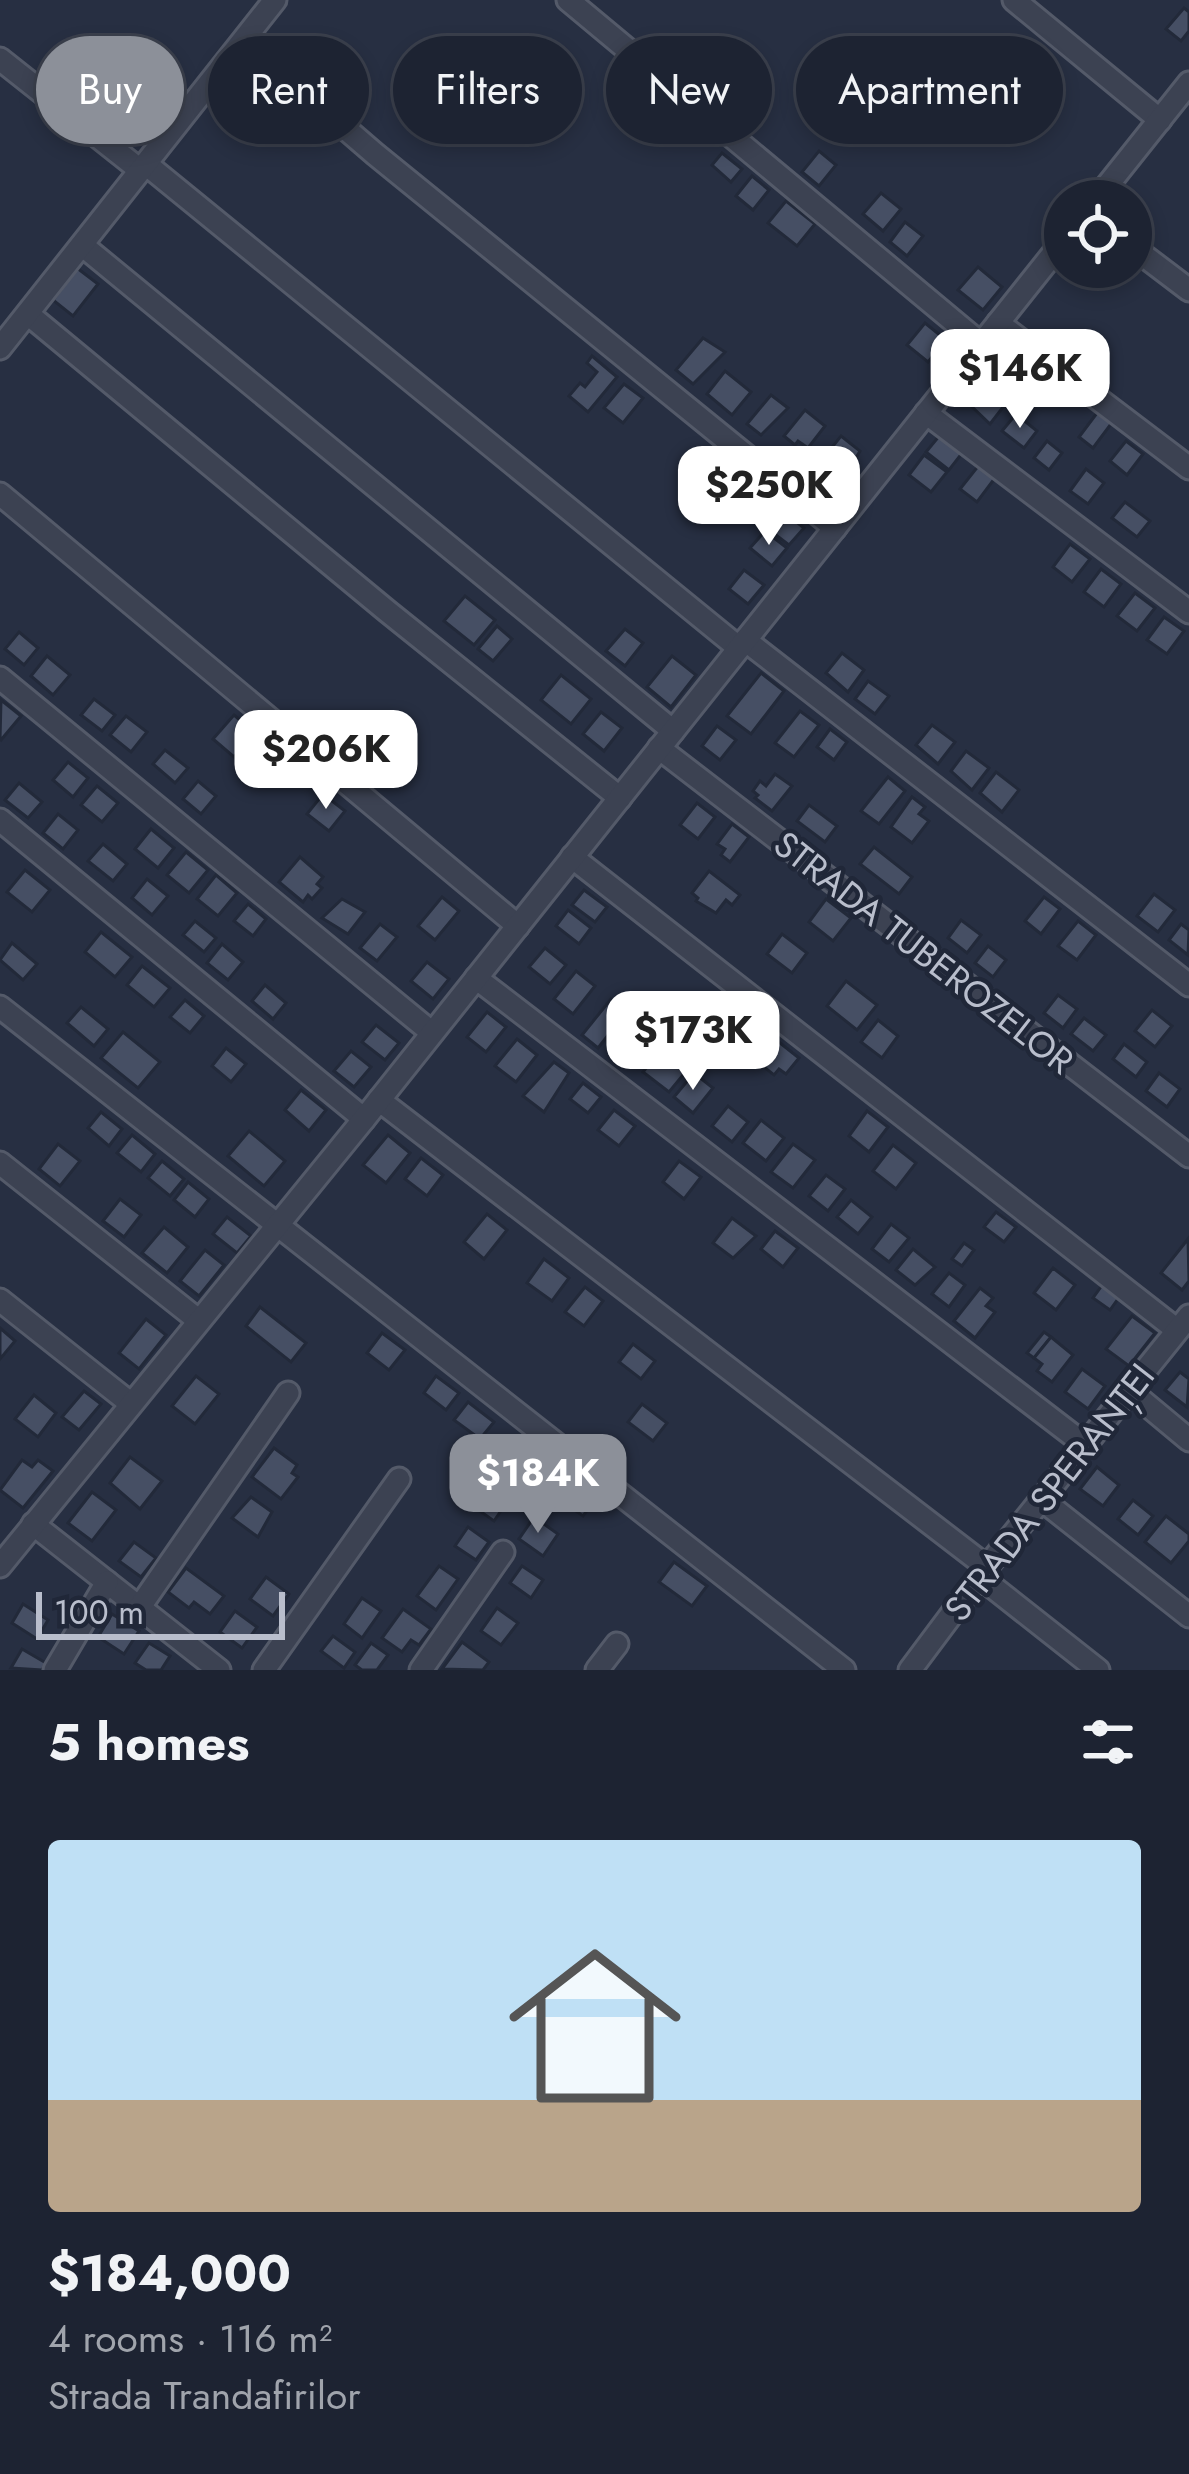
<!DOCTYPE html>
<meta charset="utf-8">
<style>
body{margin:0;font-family:Jost,sans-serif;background:#2a2f3e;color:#f1f3f6;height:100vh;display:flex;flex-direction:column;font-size:45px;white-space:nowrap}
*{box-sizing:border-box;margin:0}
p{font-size:39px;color:#a0a4ac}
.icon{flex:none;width:66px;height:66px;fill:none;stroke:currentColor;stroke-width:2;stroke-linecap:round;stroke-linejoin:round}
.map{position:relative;height:1670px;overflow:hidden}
.side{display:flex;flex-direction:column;background:#1d2332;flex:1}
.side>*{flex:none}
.banner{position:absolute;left:36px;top:36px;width:1119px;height:108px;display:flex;gap:24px}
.controls{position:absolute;left:1044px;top:180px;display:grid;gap:24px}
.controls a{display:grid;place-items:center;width:108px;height:108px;border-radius:50%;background:#1d2332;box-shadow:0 6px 18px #0003,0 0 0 3px #3b404d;font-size:60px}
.scale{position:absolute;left:36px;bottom:30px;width:249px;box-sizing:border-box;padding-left:12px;border:6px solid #b9becc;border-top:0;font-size:33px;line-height:42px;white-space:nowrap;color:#b9becc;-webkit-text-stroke:9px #202738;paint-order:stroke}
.price{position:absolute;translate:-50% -102px;padding:0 27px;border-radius:24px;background:#fff;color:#222;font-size:39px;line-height:78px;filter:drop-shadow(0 3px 6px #0008)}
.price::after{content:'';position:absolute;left:50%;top:72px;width:36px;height:27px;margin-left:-18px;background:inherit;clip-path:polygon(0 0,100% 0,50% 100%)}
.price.active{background:#8c9099;color:#fff}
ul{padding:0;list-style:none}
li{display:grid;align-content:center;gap:24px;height:636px;padding:0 48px}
li span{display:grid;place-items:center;height:372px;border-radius:12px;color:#555}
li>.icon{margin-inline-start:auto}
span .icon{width:216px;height:216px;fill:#fffc;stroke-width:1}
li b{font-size:51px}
h2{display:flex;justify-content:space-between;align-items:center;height:144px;padding:0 48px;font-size:51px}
.chip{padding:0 42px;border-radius:54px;background:#1d2332;box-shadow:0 6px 18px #0003,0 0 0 3px #3b404d;font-size:42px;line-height:108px}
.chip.active{background:#8c9099;color:#fff}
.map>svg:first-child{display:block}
</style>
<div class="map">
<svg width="1189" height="1670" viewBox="0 0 1189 1670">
<rect width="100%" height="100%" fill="#272f42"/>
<!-- building -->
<g fill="#464f64" stroke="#222939" stroke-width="3">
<polygon points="1184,8 1189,12 1189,31 1181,41 1166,29"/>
<polygon points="819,151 836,165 819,186 802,172"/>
<polygon points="722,153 742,169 731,182 712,165"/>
<polygon points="752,176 769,190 753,210 736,196"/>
<polygon points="881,193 901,209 883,231 863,214"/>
<polygon points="786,201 815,224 797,246 768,223"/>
<polygon points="905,222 923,236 907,256 890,242"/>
<polygon points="978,267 1002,287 983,310 958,290"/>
<polygon points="77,268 98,284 73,316 53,300"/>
<polygon points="925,323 946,340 928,362 907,345"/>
<polygon points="703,338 725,352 693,384 676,370"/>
<polygon points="1016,353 1035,367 1017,389 999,375"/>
<polygon points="592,356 617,377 588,412 569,396 580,383 585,387 597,372 587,363"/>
<polygon points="725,371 751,392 732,415 707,394"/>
<polygon points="1034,374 1046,383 1032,402 1019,393"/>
<polygon points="980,382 1007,402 990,424 966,401"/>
<polygon points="624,384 643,398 623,423 604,408"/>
<polygon points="771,395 788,408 761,435 747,424"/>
<polygon points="1100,409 1114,420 1093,448 1079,437"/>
<polygon points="805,410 825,426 808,448 798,441 795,445 784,436"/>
<polygon points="1016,414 1037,431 1024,448 1002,431"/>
<polygon points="940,435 963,452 949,470 926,452"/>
<polygon points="841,436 860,451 847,473 825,456"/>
<polygon points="1047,441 1062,453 1049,470 1034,458"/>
<polygon points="1126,441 1143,454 1127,475 1110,461"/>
<polygon points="792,450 804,460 791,476 779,466"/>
<polygon points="924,455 947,472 931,492 909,475"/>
<polygon points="824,457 846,475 827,493 808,477"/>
<polygon points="979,465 995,478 977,502 960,489"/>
<polygon points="1086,469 1104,483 1088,504 1070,491"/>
<polygon points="757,489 773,501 760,517 744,505"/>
<polygon points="1125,502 1150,521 1137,537 1112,518"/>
<polygon points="783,511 804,528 789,545 768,529"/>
<polygon points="765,531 787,548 772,566 750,548"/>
<polygon points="1070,544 1090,559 1072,582 1053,567"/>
<polygon points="1101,569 1121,584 1104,607 1084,592"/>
<polygon points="744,570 764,585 748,604 729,589"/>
<polygon points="1135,593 1155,608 1137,631 1117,616"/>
<polygon points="465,596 495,620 474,645 444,621"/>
<polygon points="1164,617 1184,631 1167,654 1147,640"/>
<polygon points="497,626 512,639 493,661 478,649"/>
<polygon points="625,629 643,643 625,666 606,651"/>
<polygon points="19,632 38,648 24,665 5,649"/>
<polygon points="842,653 864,670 848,692 826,673"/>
<polygon points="47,656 70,675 53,695 31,676"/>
<polygon points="672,656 696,675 671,707 647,687"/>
<polygon points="761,673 784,691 751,734 727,716"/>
<polygon points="561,675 591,699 571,724 541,700"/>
<polygon points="868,681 889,696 875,714 855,699"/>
<polygon points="94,699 115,715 102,731 81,715"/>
<polygon points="1,700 21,716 1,740 0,739"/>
<polygon points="800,711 819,725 794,757 775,743"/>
<polygon points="601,712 622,728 604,751 583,734"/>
<polygon points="234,715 255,733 234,757 213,739"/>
<polygon points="126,716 147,732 131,752 110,735"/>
<polygon points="932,725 955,742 938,764 916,745"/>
<polygon points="717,726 736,740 720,760 702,746"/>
<polygon points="830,729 847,742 834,760 817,747"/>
<polygon points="165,750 188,768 175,783 153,764"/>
<polygon points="966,751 989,768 972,790 951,771"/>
<polygon points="68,762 88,778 73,797 53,780"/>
<polygon points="996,772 1019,790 1002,812 980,793"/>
<polygon points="775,774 792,786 772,811 755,798 758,795 753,791 760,781 766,786"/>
<polygon points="888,777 905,791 879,824 861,811"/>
<polygon points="198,781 216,796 201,814 183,799"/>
<polygon points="19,783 42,802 28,818 5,800"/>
<polygon points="97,786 118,803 102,822 81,805"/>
<polygon points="323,794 345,811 329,831 307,814"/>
<polygon points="912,797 925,807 919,814 929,821 912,843 891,827"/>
<polygon points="697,803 715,817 698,839 680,825"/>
<polygon points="809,805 837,826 825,842 797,821"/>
<polygon points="58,814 78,830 63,849 43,833"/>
<polygon points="732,824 749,837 730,862 721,855 725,849 717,844"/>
<polygon points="151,829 174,848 158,868 135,849"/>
<polygon points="103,844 127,864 113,881 88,861"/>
<polygon points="874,847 912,877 899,894 860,864"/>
<polygon points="186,852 208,870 189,893 167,875"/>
<polygon points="300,857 323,877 317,884 322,888 312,899 308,895 303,902 279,882"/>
<polygon points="25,870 50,890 32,912 7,892"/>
<polygon points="709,871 740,895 732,905 726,900 716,913 696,901 698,898 692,893"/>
<polygon points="216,875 237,893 218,916 197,899"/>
<polygon points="147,879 168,896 152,915 132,898"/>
<polygon points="584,890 607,907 595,922 572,905"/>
<polygon points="1154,894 1175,910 1158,932 1137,916"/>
<polygon points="442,897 459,911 435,940 418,926"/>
<polygon points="1044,897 1060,909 1041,934 1025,921"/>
<polygon points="342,899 365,912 348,934 322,918"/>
<polygon points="826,899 851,918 833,941 809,922"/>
<polygon points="248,904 266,919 253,936 234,921"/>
<polygon points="568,910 591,928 579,944 556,926"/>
<polygon points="961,920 981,935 967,953 948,938"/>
<polygon points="195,921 216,938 204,952 183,935"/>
<polygon points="1078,921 1096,935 1077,960 1058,946"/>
<polygon points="380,924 397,937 377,961 360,948"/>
<polygon points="1181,924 1189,930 1188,955 1169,940"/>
<polygon points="101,932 132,957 115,977 85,952"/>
<polygon points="782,934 807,953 792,973 767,954"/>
<polygon points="12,943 37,964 23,980 0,960"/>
<polygon points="222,944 243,962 228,980 207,963"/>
<polygon points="988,946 1006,960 993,977 975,963"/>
<polygon points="545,948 566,965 550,984 529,967"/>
<polygon points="427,962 449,979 433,999 411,981"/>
<polygon points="142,966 170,988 154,1007 127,985"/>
<polygon points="576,971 595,986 573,1014 554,999"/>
<polygon points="846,981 877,1005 857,1030 827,1006"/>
<polygon points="265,985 286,1003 273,1019 252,1001"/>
<polygon points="1058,995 1077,1009 1063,1028 1044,1013"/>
<polygon points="611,999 627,1011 598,1048 582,1035"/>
<polygon points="185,1000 204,1016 190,1033 170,1017"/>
<polygon points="81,1007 108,1029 94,1046 67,1023"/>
<polygon points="1152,1010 1172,1026 1155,1047 1135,1031"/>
<polygon points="487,1012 506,1027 486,1052 467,1037"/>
<polygon points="748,1017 768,1034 755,1050 752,1047 746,1053 730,1039"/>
<polygon points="1084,1018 1106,1035 1093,1051 1071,1034"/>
<polygon points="878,1020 898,1036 882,1058 861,1042"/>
<polygon points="376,1025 399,1043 385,1060 362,1042"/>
<polygon points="123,1032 160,1062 138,1088 101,1058"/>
<polygon points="517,1039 537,1055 516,1082 495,1066"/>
<polygon points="775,1039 799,1058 786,1074 779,1069 774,1075 759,1063"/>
<polygon points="1124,1044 1147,1062 1136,1077 1113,1059"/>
<polygon points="226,1048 246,1064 231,1082 212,1066"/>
<polygon points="351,1051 371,1067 354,1087 334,1071"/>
<polygon points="658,1053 670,1063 674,1058 688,1069 669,1092 643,1072"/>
<polygon points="554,1062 569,1073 544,1112 523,1096"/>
<polygon points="694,1073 713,1088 693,1113 674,1097"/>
<polygon points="1159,1073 1180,1089 1167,1107 1146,1091"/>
<polygon points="583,1083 601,1097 588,1113 570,1099"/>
<polygon points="301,1090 326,1110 309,1131 285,1110"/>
<polygon points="728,1106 748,1122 732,1142 712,1126"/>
<polygon points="614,1110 635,1126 619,1146 598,1130"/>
<polygon points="867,1111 888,1127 869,1152 849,1136"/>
<polygon points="101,1112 122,1129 109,1146 88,1128"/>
<polygon points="761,1120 784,1138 766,1161 743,1143"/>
<polygon points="249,1131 285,1161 264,1186 228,1156"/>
<polygon points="132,1135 155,1154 141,1172 117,1153"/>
<polygon points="388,1135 410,1153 386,1183 363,1165"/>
<polygon points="58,1144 80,1161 60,1186 39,1169"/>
<polygon points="793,1144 815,1160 793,1188 771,1172"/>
<polygon points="893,1145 916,1163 896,1189 873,1171"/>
<polygon points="421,1158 443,1175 427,1196 405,1179"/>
<polygon points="162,1161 184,1179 170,1196 148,1178"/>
<polygon points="679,1161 701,1177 684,1199 663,1182"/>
<polygon points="826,1175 845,1189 828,1211 809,1196"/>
<polygon points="188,1182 209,1199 195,1217 174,1200"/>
<polygon points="120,1199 141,1215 124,1237 103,1221"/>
<polygon points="851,1200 872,1217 858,1234 837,1217"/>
<polygon points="996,1212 1016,1227 1004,1242 984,1227"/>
<polygon points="487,1214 507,1230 484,1259 464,1242"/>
<polygon points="227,1217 251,1236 237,1253 213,1234"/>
<polygon points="732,1218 756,1236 733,1258 713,1243"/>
<polygon points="891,1224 909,1238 889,1262 872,1249"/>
<polygon points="164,1227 188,1247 167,1273 142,1253"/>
<polygon points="775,1231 798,1248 783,1267 761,1249"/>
<polygon points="1188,1239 1189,1281 1182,1290 1161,1273"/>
<polygon points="964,1243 974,1250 962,1266 952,1259"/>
<polygon points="913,1249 935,1267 915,1285 896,1270"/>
<polygon points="205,1250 224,1265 199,1296 180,1281"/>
<polygon points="544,1259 569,1278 552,1301 527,1283"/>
<polygon points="1053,1268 1075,1285 1056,1310 1034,1293"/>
<polygon points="949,1273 965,1285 949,1307 932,1294"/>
<polygon points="1103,1284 1120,1296 1110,1310 1093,1298"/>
<polygon points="585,1287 603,1301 584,1326 565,1312"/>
<polygon points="980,1288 993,1298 986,1306 995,1312 975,1338 954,1321"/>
<polygon points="260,1307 306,1343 291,1362 246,1326"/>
<polygon points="1132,1316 1155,1333 1129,1366 1106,1349"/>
<polygon points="146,1319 166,1335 139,1369 119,1353"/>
<polygon points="0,1328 15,1341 0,1359"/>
<polygon points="1044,1332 1051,1337 1034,1358 1027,1353"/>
<polygon points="382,1333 405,1350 389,1370 367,1353"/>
<polygon points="1051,1337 1073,1355 1052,1382 1037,1371 1042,1364 1034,1358"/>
<polygon points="633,1344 655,1361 641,1379 619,1362"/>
<polygon points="1082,1369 1105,1386 1088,1409 1065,1392"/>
<polygon points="1180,1372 1189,1379 1187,1407 1165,1390"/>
<polygon points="196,1376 219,1394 195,1424 172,1406"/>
<polygon points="436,1376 459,1393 446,1410 424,1393"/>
<polygon points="84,1391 101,1404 79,1430 62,1417"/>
<polygon points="34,1395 56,1413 38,1437 15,1419"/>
<polygon points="468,1402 494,1422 480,1439 454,1420"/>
<polygon points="642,1404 667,1423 653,1441 628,1422"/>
<polygon points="274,1448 297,1465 292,1473 298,1477 281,1499 252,1477"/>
<polygon points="510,1449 536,1467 524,1483 499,1465"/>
<polygon points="130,1457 162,1481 140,1509 110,1483"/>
<polygon points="22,1460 32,1467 38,1460 53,1471 23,1508 0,1490"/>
<polygon points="1097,1467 1119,1485 1103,1506 1080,1489"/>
<polygon points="576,1482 597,1497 583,1516 562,1501"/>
<polygon points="485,1483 509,1499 494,1521 470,1504"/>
<polygon points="92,1492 116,1510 92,1541 68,1523"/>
<polygon points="251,1497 272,1512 258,1537 232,1518"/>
<polygon points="1133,1500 1153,1516 1138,1535 1118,1519"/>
<polygon points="1166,1516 1189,1534 1189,1541 1171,1563 1145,1542"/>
<polygon points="534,1517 558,1534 543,1556 519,1539"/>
<polygon points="468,1527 489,1542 476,1560 455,1546"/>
<polygon points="134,1542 156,1558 141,1577 119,1561"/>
<polygon points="674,1562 707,1586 692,1606 659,1582"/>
<polygon points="439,1566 458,1579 436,1610 417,1596"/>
<polygon points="522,1566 543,1580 531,1598 510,1583"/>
<polygon points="186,1568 224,1596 210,1614 194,1602 189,1608 168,1592"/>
<polygon points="266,1577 289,1594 273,1616 250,1599"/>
<polygon points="362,1598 381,1611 362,1638 344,1624"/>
<polygon points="23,1604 48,1620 37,1639 12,1623"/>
<polygon points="497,1608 518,1623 501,1645 481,1631"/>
<polygon points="403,1609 431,1629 419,1645 411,1640 402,1652 382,1638"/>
<polygon points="235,1611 257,1627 242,1648 220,1632"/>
<polygon points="112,1614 139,1631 124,1654 98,1637"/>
<polygon points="333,1636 355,1652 344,1668 321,1651"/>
<polygon points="462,1642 489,1662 483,1670 442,1669"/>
<polygon points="149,1643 170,1656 161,1670 146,1670 135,1663"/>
<polygon points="371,1643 388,1655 377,1670 362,1670 355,1665"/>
<polygon points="22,1649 46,1663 42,1670 11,1668"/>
</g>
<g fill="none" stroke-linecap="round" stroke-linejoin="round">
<defs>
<g id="minor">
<polyline points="568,0 981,344"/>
<polyline points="1014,0 1160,120"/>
<polyline points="244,41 375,154 835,528"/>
<polyline points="0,59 140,170"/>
<polyline points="146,164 739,648"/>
<polyline points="1095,201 1189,83"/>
<polyline points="82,245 673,731"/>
<polyline points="1131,246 1189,290"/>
<polyline points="28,314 387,611 620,798"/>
<polyline points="998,323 1189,468"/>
<polyline points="0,348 275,0"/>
<polyline points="926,413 1189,612"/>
<polyline points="0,494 518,926"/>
<polyline points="745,640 1189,985"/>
<polyline points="0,678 431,1032"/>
<polyline points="659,748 1189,1156"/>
<polyline points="0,820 364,1119"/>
<polyline points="572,857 1177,1330"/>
<polyline points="476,978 1084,1444"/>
<polyline points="0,1007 844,1670"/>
<polyline points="379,1100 987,1567"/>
<polyline points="0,1163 198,1320"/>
<polyline points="0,1300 130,1403"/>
<polyline points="1129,1390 1189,1440"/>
<polyline points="1041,1499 1189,1616"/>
<polyline points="33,1524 219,1670"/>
<polyline points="0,1566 364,1119 1065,239"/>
<polyline points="980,1577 1098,1670"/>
<polyline points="139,1608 288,1393"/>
<polyline points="55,1670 107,1582"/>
<polyline points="264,1670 399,1479"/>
<polyline points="421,1670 503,1552"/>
<polyline points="597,1670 617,1644"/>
<polyline points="910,1670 987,1567 1189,1316"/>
</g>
</defs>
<!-- minor casing -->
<use href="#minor" stroke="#545a69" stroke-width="27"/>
<!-- minor -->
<use href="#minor" stroke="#3c4252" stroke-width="21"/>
</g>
<g text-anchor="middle" stroke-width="9" stroke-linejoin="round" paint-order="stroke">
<!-- street labels -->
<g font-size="36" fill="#b9becc" stroke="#202738">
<text transform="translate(924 952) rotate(38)" y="13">STRADA TUBEROZELOR</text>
<text transform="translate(1049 1492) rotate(-52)" y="13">STRADA SPERANȚEI</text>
</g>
</g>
</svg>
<div class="controls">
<a><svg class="icon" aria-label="locate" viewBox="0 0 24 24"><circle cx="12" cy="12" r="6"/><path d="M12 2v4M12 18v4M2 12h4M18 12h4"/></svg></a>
</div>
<div class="scale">100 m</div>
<b class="price" style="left:1020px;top:431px">$146K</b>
<b class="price" style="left:769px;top:548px">$250K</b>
<b class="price" style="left:326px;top:812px">$206K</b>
<b class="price" style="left:693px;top:1093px">$173K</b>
<b class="price active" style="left:538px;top:1536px">$184K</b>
<div class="banner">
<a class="chip active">Buy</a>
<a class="chip">Rent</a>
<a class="chip">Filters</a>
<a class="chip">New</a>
<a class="chip">Apartment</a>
</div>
</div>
<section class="side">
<h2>5 homes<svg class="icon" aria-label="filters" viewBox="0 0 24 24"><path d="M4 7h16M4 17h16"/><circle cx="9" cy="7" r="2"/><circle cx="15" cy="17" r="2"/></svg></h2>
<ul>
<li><span style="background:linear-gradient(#bfe0f5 70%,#b9a48a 0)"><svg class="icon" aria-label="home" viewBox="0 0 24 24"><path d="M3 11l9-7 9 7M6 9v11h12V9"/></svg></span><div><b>$184,000</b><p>4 rooms · 116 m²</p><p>Strada Trandafirilor</p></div></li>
</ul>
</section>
